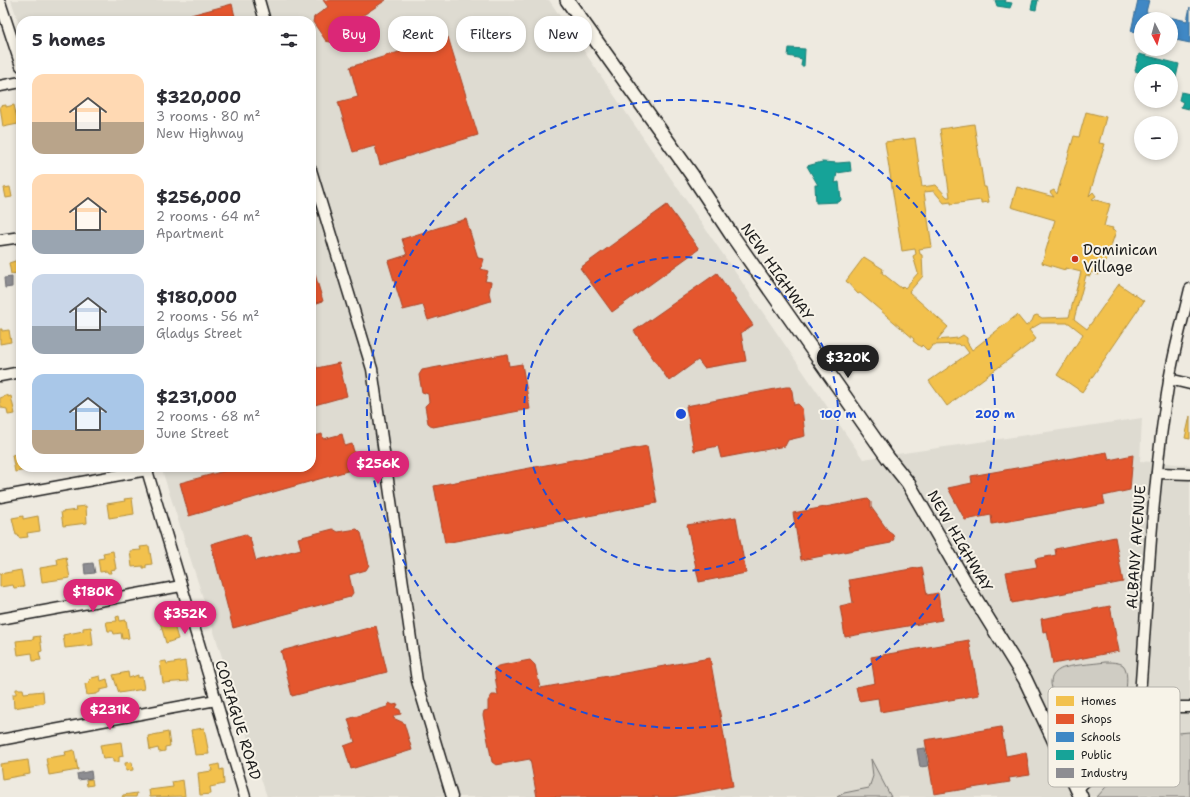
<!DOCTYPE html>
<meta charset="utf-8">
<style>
body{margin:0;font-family:"Shantell Sans",sans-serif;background:#f2f2f3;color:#2b2b33;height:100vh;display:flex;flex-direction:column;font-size:15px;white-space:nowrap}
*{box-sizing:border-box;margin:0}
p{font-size:13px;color:#7c7c81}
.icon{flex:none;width:22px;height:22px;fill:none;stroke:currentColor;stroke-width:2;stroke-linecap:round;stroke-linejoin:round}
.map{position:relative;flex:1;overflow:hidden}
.sheet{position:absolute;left:16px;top:16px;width:300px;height:456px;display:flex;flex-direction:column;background:#fff;border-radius:16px;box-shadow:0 2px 6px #0003}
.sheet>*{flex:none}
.hud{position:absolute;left:328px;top:16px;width:380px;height:36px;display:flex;gap:8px}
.needle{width:26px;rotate:174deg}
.buttons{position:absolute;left:1134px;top:12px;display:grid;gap:8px}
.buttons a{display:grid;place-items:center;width:44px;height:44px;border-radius:50%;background:#fff;box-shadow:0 2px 6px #0003;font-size:20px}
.price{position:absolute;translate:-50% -34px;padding:0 9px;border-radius:14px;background:#db2777;color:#fff;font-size:13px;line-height:26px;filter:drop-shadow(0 1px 2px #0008)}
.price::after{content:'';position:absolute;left:50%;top:24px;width:12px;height:9px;margin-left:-6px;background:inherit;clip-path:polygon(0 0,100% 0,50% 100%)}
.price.selected{background:#222;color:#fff}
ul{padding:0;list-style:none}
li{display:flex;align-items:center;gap:12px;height:100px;padding:0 16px}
li span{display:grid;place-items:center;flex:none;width:112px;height:80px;border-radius:12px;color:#555}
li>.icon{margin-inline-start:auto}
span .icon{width:48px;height:48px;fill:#fffc;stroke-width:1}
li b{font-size:17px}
h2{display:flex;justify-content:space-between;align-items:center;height:48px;padding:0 16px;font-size:17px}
.tag{padding:0 14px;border-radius:16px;background:#fff;box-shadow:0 2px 6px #0003;font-size:14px;line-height:36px}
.tag.selected{background:#db2777;color:#fff}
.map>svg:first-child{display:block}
</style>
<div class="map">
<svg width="1190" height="797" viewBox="0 0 1190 797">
<rect width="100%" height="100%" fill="#eeeae0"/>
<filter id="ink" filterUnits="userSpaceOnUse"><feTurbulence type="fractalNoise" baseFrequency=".025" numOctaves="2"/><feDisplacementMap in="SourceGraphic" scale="8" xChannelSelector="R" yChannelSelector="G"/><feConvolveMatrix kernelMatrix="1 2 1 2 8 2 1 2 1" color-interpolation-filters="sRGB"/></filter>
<g filter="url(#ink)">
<!-- built -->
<polygon fill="#dedbd1" points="11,0 549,0 863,459 1142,418 1140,461 1190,465 1190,732 1152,735 1097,797 267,797 161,467 311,467 311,21 21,21 21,30"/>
<!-- green -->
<g fill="#cfccc3" stroke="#767470">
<path d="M 1105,662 C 1110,662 1119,662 1123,665 C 1133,674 1121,721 1114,731 C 1107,743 1097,752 1085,758 C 1077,749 1050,693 1051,682 C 1051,677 1055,672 1059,670 C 1066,665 1094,664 1105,662 Z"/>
<polygon points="1190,732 1190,797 1097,797 1152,735"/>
<polygon points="871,759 891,797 837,797 844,793 869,788 873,776"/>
</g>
<!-- homes -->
<g fill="#f2c14e" stroke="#b2903f">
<polygon points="6,105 6,107 14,105 18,124 3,127 0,106"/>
<polygon points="1086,112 1106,117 1099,143 1105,144 1089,196 1093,192 1096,196 1092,199 1110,204 1104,226 1113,228 1112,230 1116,231 1103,270 1101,269 1099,275 1091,272 1090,276 1086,275 1074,319 1087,329 1119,284 1144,301 1082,392 1057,375 1083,334 1069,323 1041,323 1029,330 1036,339 947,406 929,381 969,353 963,345 960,346 958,344 933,345 928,351 922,345 921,347 913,341 914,339 860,293 858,294 846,281 864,257 883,269 882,273 901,288 903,286 905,288 918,273 913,256 916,254 915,249 902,251 885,142 915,138 922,187 936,185 947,197 950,197 940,129 974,124 984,187 986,187 989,202 981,203 981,200 951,204 951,202 944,203 934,191 924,192 932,247 919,249 920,254 922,255 923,276 909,292 948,327 937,340 958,338 963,335 967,338 967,342 972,350 1017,315 1026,326 1032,321 1034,316 1037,315 1042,318 1069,317 1081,272 1065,268 1065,270 1042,263 1055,220 1011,207 1017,187 1054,197 1050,192 1054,190 1057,194 1074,136 1079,137"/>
<polygon points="10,187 12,197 6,198 4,188"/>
<polygon points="21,259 21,279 17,280 17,273 11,274 9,263"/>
<polygon points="0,329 2,329 2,331 9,330 11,342 0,344"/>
<polygon points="8,395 8,397 11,396 15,414 8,415 7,409 2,408 0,404 0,398"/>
<polygon points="1190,416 1190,439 1185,438"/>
<polygon points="21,453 21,467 32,467 32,469 15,472 12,455"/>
<polygon points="132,498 134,514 109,518 107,504 125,501 124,499"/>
<polygon points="86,506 87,523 63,526 61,512 77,510 76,507"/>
<polygon points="23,516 23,519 38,516 40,531 27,533 28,537 19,538 18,535 16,535 12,518"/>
<polygon points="149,546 152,564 146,565 146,568 143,568 143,566 132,567 130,551 141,550 140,547"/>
<polygon points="113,551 116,569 110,570 111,573 108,573 107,571 100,572 98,559 104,558 103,553"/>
<polygon points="66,557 70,578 42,582 40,568 58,565 57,559"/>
<polygon points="21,570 24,587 14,588 13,585 0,587 0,574"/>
<polygon points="170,611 178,639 166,643 158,615"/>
<polygon points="119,616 120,621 126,620 129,638 122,639 121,633 114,634 113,631 108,631 106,622 117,621 116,617"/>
<polygon points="91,627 93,645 65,648 63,635 83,631 83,628"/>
<polygon points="40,636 42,651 39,652 41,660 33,661 32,653 18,655 16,641 34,639 33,637"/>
<polygon points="166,661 167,664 185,661 188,681 163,683 160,662"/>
<polygon points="128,672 129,678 138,675 138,678 142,677 144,689 119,693 113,675"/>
<polygon points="100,676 101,681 107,679 109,688 100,690 100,692 96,694 87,695 85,684 89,683 89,681 92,678"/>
<polygon points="16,689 23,689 24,693 43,691 44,703 14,708 13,694 16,694"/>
<polygon points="204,728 209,754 195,755 191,730"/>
<polygon points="168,732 170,746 165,747 165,751 159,752 158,748 150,750 148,736"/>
<polygon points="121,742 123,756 119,757 119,762 113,762 113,758 103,759 100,745"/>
<polygon points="74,750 78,770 49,775 46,758 66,755 65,752"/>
<polygon points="28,760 30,774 2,779 0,764"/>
<polygon points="132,762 133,770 126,771 125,763"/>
<polygon points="219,764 220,770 223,769 224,784 210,787 211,794 200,795 198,773 212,771 211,766"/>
<polygon points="92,779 93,785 87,786 86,780"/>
<polygon points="183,780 185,796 150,797 149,790 173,787 172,782"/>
<polygon points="137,793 136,797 122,797 123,795"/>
</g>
<!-- shops -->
<g fill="#e4572e" stroke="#a84529">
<polygon points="323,0 386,0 362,16 363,24 334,43 326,41 313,22 314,17 328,7"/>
<polygon points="232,4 236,21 168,21"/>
<polygon points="448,37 478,135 380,165 375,146 353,152 338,102 358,97 350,67"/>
<polygon points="667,205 699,249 612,312 580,268"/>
<polygon points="466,219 478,258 484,259 481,269 488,271 485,281 491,282 489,293 491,301 428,320 423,305 403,310 388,261 407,255 402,239"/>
<polygon points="311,261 323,301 311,305"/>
<polygon points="717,273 753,325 741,333 746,361 704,368 698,360 669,381 634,331"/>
<polygon points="311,348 317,368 339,363 347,396 311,406"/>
<polygon points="507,354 509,366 522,364 530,409 433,427 428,423 425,406 429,402 428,394 422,392 419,375 422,370"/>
<polygon points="786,387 790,387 792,391 794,405 798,404 802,408 805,436 788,440 785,446 721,458 718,446 694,451 686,406"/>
<polygon points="322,434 323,439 342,434 345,446 352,444 358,468 189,516 180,483 239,467 311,467 311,437"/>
<polygon points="647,446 657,503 445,543 434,486"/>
<polygon points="1107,452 1109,460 1133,455 1130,490 1103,496 1105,504 992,524 991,515 965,520 948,488 972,483 971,476"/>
<polygon points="868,499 871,502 871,507 889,532 893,535 894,539 891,543 801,560 793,513"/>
<polygon points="736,517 746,573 699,582 687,525"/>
<polygon points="333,529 338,532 357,529 361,533 369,565 366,570 349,575 353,593 350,597 233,628 211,544 245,534 250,538 256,561 301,549 298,538"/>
<polygon points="1115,537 1123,582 1012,603 1006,572 1037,567 1035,559 1056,555 1055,549"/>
<polygon points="922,567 927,595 938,593 942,620 845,637 840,606 853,603 849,580"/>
<polygon points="1110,606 1119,651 1053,664 1047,631 1043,632 1041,619"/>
<polygon points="376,626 387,672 292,696 281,651"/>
<polygon points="969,640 979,695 880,712 878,698 859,701 856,687 875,683 871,657"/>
<polygon points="710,658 733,786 673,797 537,797 530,759 496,765 492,762 483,715 484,711 488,710 488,701 492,695 498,695 494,669 498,666 530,660 535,665 540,688"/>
<polygon points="389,703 393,705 398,704 396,708 400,710 401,714 395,715 393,718 404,723 412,750 351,769 344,746 355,742 348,719 387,707"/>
<polygon points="1001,727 1006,756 1026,752 1030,775 1009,778 1010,782 934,794 925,740"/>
</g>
<!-- schools -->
<polygon fill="#3f88c5" stroke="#346892" points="1138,0 1149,0 1146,12 1187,21 1190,7 1190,43 1171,39 1171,19 1141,19 1141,33 1131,31"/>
<!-- public -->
<g fill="#17a398" stroke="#187a73">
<polygon points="995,0 1006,0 1005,2 1012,3 1010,8 997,6"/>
<polygon points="1033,0 1038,0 1036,10 1031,9"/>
<polygon points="789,48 805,49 804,66 801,66 802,59 788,56"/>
<polygon points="1139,54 1179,64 1175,82 1171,81 1171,71 1141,71 1141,73 1135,71"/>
<polygon points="1181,92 1190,94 1189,109 1181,107 1183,102 1179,100"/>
<polygon points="822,162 838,163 850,162 851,171 837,173 835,183 839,182 841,200 839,202 816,203 815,185 818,185 807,166"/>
</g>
<!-- industry -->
<g fill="#8d8d92" stroke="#6b6b6f">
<polygon points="12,277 12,287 5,288 4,278"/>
<polygon points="93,563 95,573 85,574 84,564"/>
<polygon points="925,748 928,766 920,767 917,749"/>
<polygon points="91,771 92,778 78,780 77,774"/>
</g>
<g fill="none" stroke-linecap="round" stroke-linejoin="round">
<defs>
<g id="minor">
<polyline points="259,0 265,21"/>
<polyline points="0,2 21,66"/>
<polyline points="0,86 21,82"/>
<polyline points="311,170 372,369 417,681 452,797"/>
<polyline points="0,240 21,237"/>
<polyline points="0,376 21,372"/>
<polyline points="1169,379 1190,384"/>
<polyline points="146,467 245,797"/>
<polyline points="1157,473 1190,474"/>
<polyline points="0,497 147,470"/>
<polyline points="0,619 181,586"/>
<polyline points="1139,707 1190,707"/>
<polyline points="0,740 216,700"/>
<path d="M 1077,789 L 1105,763 L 1128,730 L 1139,707 C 1148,598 1151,488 1169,381 C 1174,350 1183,319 1190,289"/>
</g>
<polyline id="major" points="567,0 692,175 731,234 888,458 908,483 965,582 1025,679 1081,797"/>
</defs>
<!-- minor casing -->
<use href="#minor" stroke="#1c1c1c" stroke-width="13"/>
<!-- major casing -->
<use href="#major" stroke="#1c1c1c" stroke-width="16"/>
<!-- minor -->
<use href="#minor" stroke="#f7f3e8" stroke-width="10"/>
<!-- major -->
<use href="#major" stroke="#f7f3e8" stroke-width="13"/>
</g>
</g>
<!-- distance rings -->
<g fill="none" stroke="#1d4ed8" stroke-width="2" stroke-dasharray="7 5">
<circle cx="681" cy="414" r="157"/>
<circle cx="681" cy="414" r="314"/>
</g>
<!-- markers -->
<circle fill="#c8321e" stroke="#f7f3e8" stroke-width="1.5" cx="1075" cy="259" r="4"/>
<g text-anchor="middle" stroke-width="4" stroke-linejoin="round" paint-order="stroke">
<!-- poi labels -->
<g font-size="15" fill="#1c1c1c" stroke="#f7f3e8" text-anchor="start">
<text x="1083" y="255">Dominican<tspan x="1083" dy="17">Village</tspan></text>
</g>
<!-- street labels -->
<g font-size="15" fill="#1c1c1c" stroke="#f7f3e8">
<text transform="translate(777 272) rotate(55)" y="5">NEW HIGHWAY</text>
<text transform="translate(960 541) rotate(60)" y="5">NEW HIGHWAY</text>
<text transform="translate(1136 547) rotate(-86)" y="5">ALBANY AVENUE</text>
<text transform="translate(238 720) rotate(73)" y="5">COPIAGUE ROAD</text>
</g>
</g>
<!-- legend -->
<rect x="1048" y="687" width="132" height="100" rx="6" fill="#f7f3e8" stroke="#b5b2ab" stroke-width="1"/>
<rect x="1056" y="696" width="18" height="10" fill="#f2c14e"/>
<rect x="1056" y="714" width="18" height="10" fill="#e4572e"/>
<rect x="1056" y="732" width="18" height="10" fill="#3f88c5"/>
<rect x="1056" y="750" width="18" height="10" fill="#17a398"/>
<rect x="1056" y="768" width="18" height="10" fill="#8d8d92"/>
<g font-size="11" fill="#1c1c1c">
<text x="1081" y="705">Homes</text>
<text x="1081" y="723">Shops</text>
<text x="1081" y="741">Schools</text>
<text x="1081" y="759">Public</text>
<text x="1081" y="777">Industry</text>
</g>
<circle cx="681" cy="414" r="6" fill="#1d4ed8" stroke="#f7f3e8" stroke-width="2"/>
<g font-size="12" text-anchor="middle" font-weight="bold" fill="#1d4ed8" stroke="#f7f3e8" stroke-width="4" stroke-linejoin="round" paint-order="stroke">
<text x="838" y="418">100 m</text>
<text x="995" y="418">200 m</text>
</g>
</svg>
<div class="buttons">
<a><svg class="needle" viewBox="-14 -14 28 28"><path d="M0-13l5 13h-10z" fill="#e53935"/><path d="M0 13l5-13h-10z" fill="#7c7c81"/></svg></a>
<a>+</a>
<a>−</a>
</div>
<b class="price selected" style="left:848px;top:379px">$320K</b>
<b class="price" style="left:378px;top:485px">$256K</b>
<b class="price" style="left:93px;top:613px">$180K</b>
<b class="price" style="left:185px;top:635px">$352K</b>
<b class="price" style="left:110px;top:731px">$231K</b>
<div class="hud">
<a class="tag selected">Buy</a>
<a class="tag">Rent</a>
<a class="tag">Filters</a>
<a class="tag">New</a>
</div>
<section class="sheet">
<h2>5 homes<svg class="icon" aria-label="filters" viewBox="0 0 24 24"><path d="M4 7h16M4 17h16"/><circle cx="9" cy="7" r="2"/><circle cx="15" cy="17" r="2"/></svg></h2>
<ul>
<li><span style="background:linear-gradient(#ffd9b3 60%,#b9a48a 0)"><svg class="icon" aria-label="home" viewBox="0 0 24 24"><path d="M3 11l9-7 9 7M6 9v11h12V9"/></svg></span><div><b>$320,000</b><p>3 rooms · 80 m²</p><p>New Highway</p></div></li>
<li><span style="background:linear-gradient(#ffd9b3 70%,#9aa5b1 0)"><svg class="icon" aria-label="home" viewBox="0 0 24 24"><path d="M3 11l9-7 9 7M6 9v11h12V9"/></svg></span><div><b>$256,000</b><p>2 rooms · 64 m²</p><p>Apartment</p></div></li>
<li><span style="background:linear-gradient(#c9d6e8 65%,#9aa5b1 0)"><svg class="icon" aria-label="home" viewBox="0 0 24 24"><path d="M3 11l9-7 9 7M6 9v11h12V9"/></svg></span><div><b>$180,000</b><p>2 rooms · 56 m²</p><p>Gladys Street</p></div></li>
<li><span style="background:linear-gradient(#a9c7e8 70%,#b9a48a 0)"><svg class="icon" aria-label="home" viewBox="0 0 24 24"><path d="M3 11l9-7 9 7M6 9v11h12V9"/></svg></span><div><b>$231,000</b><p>2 rooms · 68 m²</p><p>June Street</p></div></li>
</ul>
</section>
</div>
